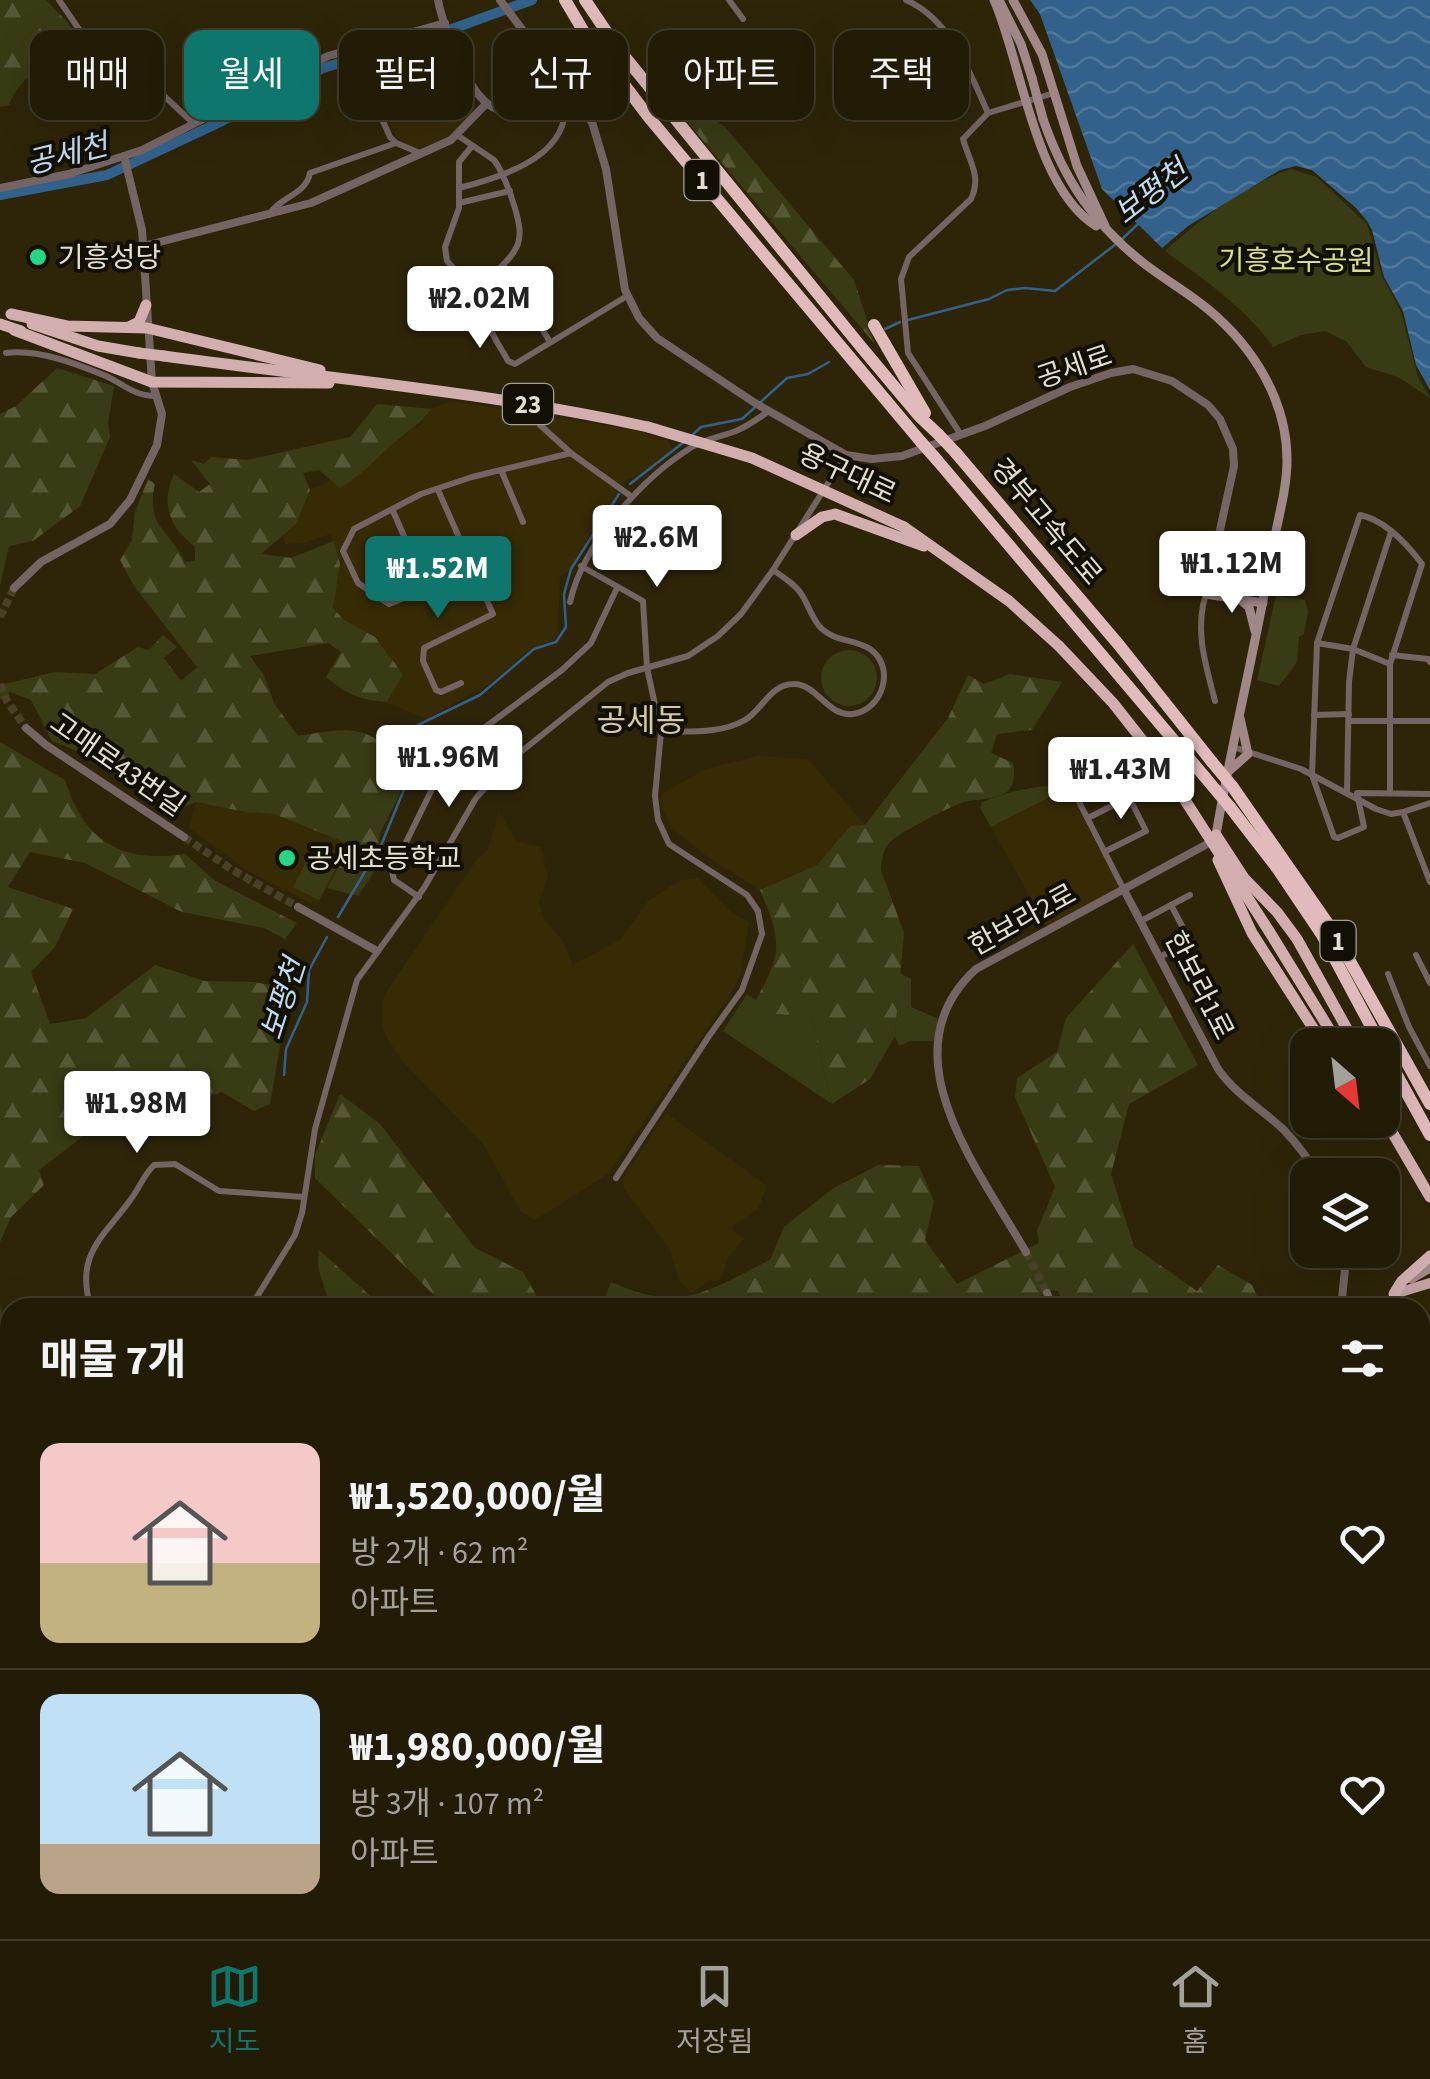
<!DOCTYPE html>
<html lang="ko">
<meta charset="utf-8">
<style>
body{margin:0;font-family:"Source Sans 3","Noto Sans KR",sans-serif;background:#2a2511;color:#f1f3f6;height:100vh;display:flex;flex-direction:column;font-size:38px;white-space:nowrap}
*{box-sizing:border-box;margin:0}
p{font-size:32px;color:#a2a19b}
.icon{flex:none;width:55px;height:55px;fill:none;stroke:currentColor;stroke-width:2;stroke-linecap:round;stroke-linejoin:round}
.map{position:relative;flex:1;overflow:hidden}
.details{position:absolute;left:0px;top:1298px;width:1430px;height:642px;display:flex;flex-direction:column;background:#221c07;border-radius:30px 30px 0 0;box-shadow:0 10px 40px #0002,0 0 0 2px #3f3a28}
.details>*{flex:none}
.banner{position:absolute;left:30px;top:30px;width:1370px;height:90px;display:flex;gap:20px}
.needle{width:65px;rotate:152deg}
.buttons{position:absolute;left:1290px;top:1028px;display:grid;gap:20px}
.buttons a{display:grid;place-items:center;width:110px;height:110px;border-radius:20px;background:#221c07;box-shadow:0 10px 40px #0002,0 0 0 2px #3f3a28;font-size:50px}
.price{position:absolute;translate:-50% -85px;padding:0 22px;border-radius:10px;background:#fff;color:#222;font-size:32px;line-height:65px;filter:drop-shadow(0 2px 5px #0008)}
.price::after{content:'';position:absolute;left:50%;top:60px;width:30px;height:22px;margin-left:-15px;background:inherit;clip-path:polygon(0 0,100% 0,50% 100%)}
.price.current{background:#0f766e;color:#fff}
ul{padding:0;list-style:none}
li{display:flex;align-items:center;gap:30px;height:250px;padding:0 40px}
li+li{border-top:2px solid #3f3a28}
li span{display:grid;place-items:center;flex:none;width:280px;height:200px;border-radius:20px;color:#555}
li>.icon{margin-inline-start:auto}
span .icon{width:120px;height:120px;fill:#fffc;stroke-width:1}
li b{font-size:42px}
h2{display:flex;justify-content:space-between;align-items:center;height:120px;padding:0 40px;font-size:42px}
.pill{padding:0 35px;border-radius:20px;background:#221c07;box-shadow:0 10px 40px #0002,0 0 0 2px #3f3a28;font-size:35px;line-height:90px}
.pill.current{background:#0f766e;color:#fff}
.dock{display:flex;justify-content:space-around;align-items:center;height:140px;border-top:2px solid #3f3a28;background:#221c07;font-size:28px;color:#a2a19b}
.dock a{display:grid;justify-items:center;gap:5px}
.dock .current{color:#0f766e}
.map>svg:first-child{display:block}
</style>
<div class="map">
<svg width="1430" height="1939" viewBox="0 0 1430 1939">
<defs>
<pattern id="forest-firs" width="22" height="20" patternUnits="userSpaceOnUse" patternTransform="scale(2.5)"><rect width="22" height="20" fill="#393b14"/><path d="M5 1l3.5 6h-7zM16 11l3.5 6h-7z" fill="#565735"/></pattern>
<pattern id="water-waves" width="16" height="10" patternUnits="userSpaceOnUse" patternTransform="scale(2.5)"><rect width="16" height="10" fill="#32628c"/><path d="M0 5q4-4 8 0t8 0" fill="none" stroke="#50789b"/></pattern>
</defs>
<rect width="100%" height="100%" fill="#2e2509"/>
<!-- built -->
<g fill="#372b06">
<polygon points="443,51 451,52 475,104 475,111 454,133 421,149 406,145 397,138 368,75"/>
<polygon points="452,401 635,430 667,440 672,449 643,473 626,480 567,573 560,576 558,634 552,641 531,649 489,684 426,719 387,702 403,673 375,637 343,619 333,608 340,564 331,534 303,543 286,544 282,535 296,524 310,490 332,480 341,488 397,439 420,425 431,409"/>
<polygon points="758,756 808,759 865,825 849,826 817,865 760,890 706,856 671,827 662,808 661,794 706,769"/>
<polygon points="1068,788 1074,792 1123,888 1048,929 991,827"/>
<polygon points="196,802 245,812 274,814 351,845 316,906 248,871 189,828"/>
<polygon points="499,812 517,842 541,847 548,877 539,901 543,918 562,940 573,965 620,940 649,900 681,880 697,878 731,912 749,922 740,975 728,998 608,1174 535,1220 521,1212 484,1145 404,1063 386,1037 382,1023 382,1002 389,988 477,859 488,850"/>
<polygon points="666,1113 767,1186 758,1209 732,1226 735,1233 744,1238 727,1259 722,1277 718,1281 710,1280 692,1293 679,1280 669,1248 624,1189 623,1179"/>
</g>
<!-- forest -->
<g fill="url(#forest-firs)">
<path d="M 0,0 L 46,0 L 68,23 L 78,43 C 51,57 20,75 9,105 L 0,107 Z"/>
<polygon points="649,77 725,127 854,280 875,344"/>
<polygon points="57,368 114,386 108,423 110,437 80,506 33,541 9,546 0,586 0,414 16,406"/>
<path d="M 377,404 L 431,409 C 421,424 409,430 396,441 C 377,457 362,475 340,488 L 319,470 L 303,473 L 310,490 L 296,524 L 261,554 L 291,558 L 334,541 L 340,564 L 333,608 L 343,619 L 375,637 L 403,674 L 387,702 C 360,700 346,694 326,677 L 341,652 L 328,643 L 250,656 L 264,675 L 274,703 L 298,736 C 353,727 365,724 407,764 L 399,796 L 380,833 L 376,869 L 358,896 L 327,888 L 351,845 L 274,814 L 245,812 L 196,802 L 181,808 L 160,791 L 116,775 L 97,759 L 52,741 L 31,700 L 10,692 L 0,700 L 0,685 L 55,672 L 95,674 L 138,647 L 149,650 L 163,635 L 177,647 L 164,658 L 181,681 L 197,667 L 134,586 L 120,560 L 132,540 L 135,512 L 148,479 L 155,484 C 145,526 169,529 185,562 L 195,561 L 195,547 C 170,527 160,505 174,474 L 199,492 L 210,484 L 191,460 L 204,464 L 211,457 L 247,460 L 350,437 Z"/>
<path d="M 1010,674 L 1062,682 L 1032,730 L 997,734 L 991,753 L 1013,763 C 1021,807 981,795 961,803 C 947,808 901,832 891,841 C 883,848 881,861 881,870 L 904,933 L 895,1036 L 870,1079 L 832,1104 L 811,1017 L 774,1014 L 755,1001 C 784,951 781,941 760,890 L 817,865 L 850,826 L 865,825 L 948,718 L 968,675 L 984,684 Z"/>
<path d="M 0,742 L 65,780 C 85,843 121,863 185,854 L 214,880 L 297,923 L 285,939 L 264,928 L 182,912 L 85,863 L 30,852 L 8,887 L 73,909 L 55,947 L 31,972 L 50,1024 L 86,1018 L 155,965 L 205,981 L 253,982 L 285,987 L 292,1007 L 280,1046 L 270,1104 L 254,1111 L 222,1092 L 164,1112 L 94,1128 L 39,1170 L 44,1185 L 11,1217 L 0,1242 Z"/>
<path d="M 1133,944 L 1198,1065 L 1129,1104 L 1111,1174 L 1134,1247 L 1197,1291 L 1218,1265 L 1252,1285 L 1262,1307 L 1065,1307 L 1058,1291 L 1045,1290 L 1041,1296 L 1044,1308 L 601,1308 L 611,1282 C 682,1314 707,1291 770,1260 L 784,1227 L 832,1189 L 878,1165 L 919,1166 L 934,1201 L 925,1240 L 957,1284 L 1039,1243 L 1037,1231 L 1055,1187 L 1015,1097 L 1017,1078 L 1057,1052 L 1066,1018 Z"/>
<polygon points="340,1094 380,1124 475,1248 523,1272 543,1307 433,1307 442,1303 315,1178 315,1155"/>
<path d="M 319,1250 L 383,1307 L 330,1307 C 326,1284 315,1274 319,1250 Z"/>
<polygon points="0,1304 10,1353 10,1606 0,1607"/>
<polygon points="0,1741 10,1747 10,1876 0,1872"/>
<polygon points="52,1930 259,1930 265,1939 55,1939"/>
</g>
<!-- park -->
<g fill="#393b14">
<path d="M 1291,169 L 1317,177 L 1367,224 L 1382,276 L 1401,312 L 1418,377 L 1430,398 L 1398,377 L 1366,367 L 1347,342 L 1325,331 L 1301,335 L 1273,347 C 1245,307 1204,280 1165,251 C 1200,219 1246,184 1291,169 Z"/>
<polygon points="1276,595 1305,600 1308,611 1304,634 1299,637 1297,662 1279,686 1257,680"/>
<circle cx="849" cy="678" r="28"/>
<path d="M 1051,786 L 1068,788 L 991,827 L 980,808 L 982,802 C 1006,793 1026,787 1051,786 Z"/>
<polygon points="312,851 338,864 319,900 293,887"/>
<polygon points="900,973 911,979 911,1007 941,1020 937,1041 910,1041 899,1046 895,1036"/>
<polygon points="747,994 774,1014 811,1016 832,1104 723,1031"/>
</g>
<!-- water -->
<polygon fill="url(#water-waves)" points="1030,0 1430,0 1430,390 1416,365 1403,311 1384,277 1372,230 1367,221 1356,208 1312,170 1296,166 1280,170 1188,226 1162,248 1102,189 1040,14"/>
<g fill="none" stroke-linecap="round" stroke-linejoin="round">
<!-- stream -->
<g stroke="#32628c" stroke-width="2.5">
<polyline points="1122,239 1138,224"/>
<polyline points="908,320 989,299 1007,290 1025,288 1055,291 1116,244"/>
<polyline points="885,329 900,322"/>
<polyline points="690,437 701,427 742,419 787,378 808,374 829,362"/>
<polyline points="630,484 684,442"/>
<polyline points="338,917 382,843 410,775 406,736 418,725 480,695 534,649 556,642 566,627 564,594 571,569 619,494"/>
<polyline points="284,1075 286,1049 307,1002 309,970 327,937"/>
</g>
<!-- river -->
<polyline stroke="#32628c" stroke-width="10" points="0,195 107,175 218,123 323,68 438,34 532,0"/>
<!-- tertiary-tunnel -->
<g stroke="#494127" stroke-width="8" stroke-dasharray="8 4" stroke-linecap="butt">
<polyline points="0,617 14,588"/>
<polyline points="0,684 7,701 26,728"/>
<polyline points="184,837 231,869 298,907"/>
<polyline points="1026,1252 1047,1293"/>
</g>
<!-- minor -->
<g stroke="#746464" stroke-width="6">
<polyline points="59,0 85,38 146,79 194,124"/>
<polyline points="729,0 743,19"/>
<path d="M 906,0 C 951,20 969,71 988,113 L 963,139 C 969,161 982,176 971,199 L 909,257 L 901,279 L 908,353 L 961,435"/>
<polyline points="344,52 362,74"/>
<polyline points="988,113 1054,93"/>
<path d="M 457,135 L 494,160 L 498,166 C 505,179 510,191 514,205 C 526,244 519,249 491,277 L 489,319 L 468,326 L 461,321 L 466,282 L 447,261 L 445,247 L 459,208 L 459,162 L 472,146"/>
<polyline points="396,143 420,153"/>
<path d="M 459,188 C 498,178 563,159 565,111"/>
<polyline points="459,203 510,191"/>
<path d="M 269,215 C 279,197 306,195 310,173 L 396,143 L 390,137 L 362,74 L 413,55 L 453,47"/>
<polyline points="503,265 550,342"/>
<polyline points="466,282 491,277"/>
<path d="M 489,319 C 490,335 501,347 508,361 L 515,364 L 627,296"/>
<path d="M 6,353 C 39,349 77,364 106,376 C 125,385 134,396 156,396"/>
<polyline points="540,425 572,454 632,497"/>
<polyline points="501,470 523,522"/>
<polyline points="438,490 493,614 424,648 423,661 436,690 441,692 461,683"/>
<polyline points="393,511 427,589"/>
<polyline points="466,552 440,564 427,589 389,604 358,583 343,551 354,529 421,494 472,477 571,453"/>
<polyline points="581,566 643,601 647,668 661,732 655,796 658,820 669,844 747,895 758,911 762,934 742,990 709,1036 616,1178"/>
<path d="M 1206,594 C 1194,630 1206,666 1215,701"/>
<path d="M 570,602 C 583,544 642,478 692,447 C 707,438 721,437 736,431 C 748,426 759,418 769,411"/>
<polyline points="1317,643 1353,649 1390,664"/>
<polyline points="1392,655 1428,659 1430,662"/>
<polyline points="1314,715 1349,714"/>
<polyline points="1350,721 1430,721"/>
<polyline points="484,728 562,670 591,643 617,588"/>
<path d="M 661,732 C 688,731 721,734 745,720 C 761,711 771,684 793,684 C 817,683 827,717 853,714 C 883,710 896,667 870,649 C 855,639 835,642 821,628 C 812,619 809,606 802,595 C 796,585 783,577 773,570"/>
<polyline points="1233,747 1301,769 1376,809 1391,814 1403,812 1430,882"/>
<polyline points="1347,791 1349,682 1353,649 1391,532"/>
<polyline points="1074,792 1123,888"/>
<path d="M 1390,793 L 1390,664 L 1422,564 C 1407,544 1385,520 1360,515 L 1317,643 L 1312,775 L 1334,837 L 1338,838 L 1364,827 L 1357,793 L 1430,794"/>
<polyline points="1403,812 1430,803"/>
<polyline points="1088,818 1129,797 1146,831 1106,851"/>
<polyline points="419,897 394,880 392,871 435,783 462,746 484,728 512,759"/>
<polyline points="1141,921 1190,895"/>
<polyline points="1416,955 1430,983"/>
<polyline points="1160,957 1190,941 1171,905"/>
<polyline points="1388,974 1409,1027 1430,1066"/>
<path d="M 91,1308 C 74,1254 104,1237 131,1199 C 140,1187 143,1176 154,1165 L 175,1164 L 219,1191 L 304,1197"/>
<polyline points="250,1308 295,1235 302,1213 315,1129 357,980 424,888 476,798 512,759 608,682 628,673 688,656 718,636 741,614 773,570 846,455"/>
<polyline points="1420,1724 1430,1733"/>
<polyline points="1420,1897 1430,1896"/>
<polyline points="1420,1912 1430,1916"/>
<polyline points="791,1930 799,1939"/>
<polyline points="906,1930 934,1938"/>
<polyline points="1239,1930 1258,1934 1264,1939"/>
<polyline points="1,1939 10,1896"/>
<polyline points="833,1939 836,1930"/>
<polyline points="848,1939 851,1930"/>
<polyline points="863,1939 865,1930"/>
<polyline points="895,1939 898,1930"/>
<polyline points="1120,1939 1122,1930"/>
<polyline points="1379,1939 1386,1930"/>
</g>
<!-- tertiary -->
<g stroke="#746464" stroke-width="8">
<path d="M 438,0 C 443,27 469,100 497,109 C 524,117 557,109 584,112"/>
<polyline points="500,0 592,122 606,169 625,290 639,318 657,338 755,403 846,455 872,459 902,456 985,426 1070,387 1111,373 1133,369 1172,381 1208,405 1220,419 1233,449 1234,466 1206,594"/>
<polyline points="0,188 69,174 142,150 328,56 445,23"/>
<polyline points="144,246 311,203 451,140 486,104"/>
<polyline points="14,588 41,562 110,524 130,500 157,445 162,414 152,382 142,230 124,156"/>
<polyline points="26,728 46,745 184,837"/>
<path d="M 1123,888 L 1218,1069 C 1236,1095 1262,1109 1284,1130 C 1297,1144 1308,1158 1318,1175"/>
<polyline points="298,907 377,951"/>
<path d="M 1026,1252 C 979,1170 884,1053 976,969 L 1211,842"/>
<polyline points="1047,1293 1053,1308"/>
<polyline points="1341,1308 1347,1250"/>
<polyline points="1420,1438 1430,1440"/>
<polyline points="1420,1841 1430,1837"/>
<polyline points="1306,1930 1315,1939"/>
<polyline points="1325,1939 1331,1930"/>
</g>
<!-- secondary -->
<g stroke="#a08788" stroke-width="9">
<path d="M 994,0 C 1022,63 1034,187 1096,226"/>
<polyline points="1013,0 1042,54 1077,166 1105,226"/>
<polyline points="1000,2 1021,44 1032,78"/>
<path d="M 1043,119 C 1064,180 1095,226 1146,265 C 1167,281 1189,293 1209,310 C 1253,347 1287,400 1287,460 C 1287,490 1277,522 1272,551 C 1256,646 1232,740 1216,835 L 1213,840"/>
<polyline points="1206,594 1263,603"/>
<polyline points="1255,631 1249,607 1237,597 1253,588 1265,571"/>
<polyline points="1229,771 1248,754 1240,718"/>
<polyline points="1411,1279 1430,1268"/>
<polyline points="1420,1411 1430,1416"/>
<polyline points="1420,1817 1430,1807"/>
<polyline points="1284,1939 1294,1930"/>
</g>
<!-- primary -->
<polyline stroke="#c2a1a3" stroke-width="10" points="1394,1294 1430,1283"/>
<!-- trunk -->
<g stroke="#d2aeaf" stroke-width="11">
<polyline points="11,314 67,326 147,328 320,370"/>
<polyline points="0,324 21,331"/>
<polyline points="32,324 98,346 139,353"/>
<polyline points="129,327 139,322 146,305"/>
<polyline points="14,330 152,382 329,383"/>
<path d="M 164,356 C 325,378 489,392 648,427"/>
<polyline points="904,527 1009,601 1059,646"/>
<polyline points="796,535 822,517 835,514 924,546"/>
<polyline points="1216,835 1244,878 1277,912 1297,939 1356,1045"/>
<polyline points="1218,860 1252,933 1324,1045"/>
<polyline points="1269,931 1339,1045"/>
<polyline points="1382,1095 1393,1122"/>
<polyline points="1382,1115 1430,1197"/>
<polyline points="1394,1294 1402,1281 1430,1256"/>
</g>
<!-- motorway -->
<g stroke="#e1babb" stroke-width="12">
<polyline points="565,0 584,32 651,120 921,442"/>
<polyline points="585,0 616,46 862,348 919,416 939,435"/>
<polyline points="874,325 925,413"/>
<polyline points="956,453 1119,645 1212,762"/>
<polyline points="937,460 1204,776"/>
<polyline points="1232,786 1333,931 1430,1104"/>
<polyline points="1230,807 1277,868 1322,935 1381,1045"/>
<polyline points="1382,1048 1430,1135"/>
</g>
<!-- secondary-bridge -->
<polyline stroke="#a08788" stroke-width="9" points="1032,78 1043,119"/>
<!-- trunk-bridge -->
<g stroke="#d2aeaf" stroke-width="11">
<polyline points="139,353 164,356"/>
<polyline points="648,427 752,458 904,527"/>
<polyline points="1059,646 1113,703 1165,769 1269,931"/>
</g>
<!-- motorway-bridge -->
<g stroke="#e1babb" stroke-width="12">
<polyline points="939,435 956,453"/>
<polyline points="921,442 937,460"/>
<polyline points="1212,762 1232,786"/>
<polyline points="1204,776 1230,807"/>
</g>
</g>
<!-- markers -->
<g fill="#26d886" stroke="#120f04" stroke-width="4">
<circle cx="38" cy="257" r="10"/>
<circle cx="287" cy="858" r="10"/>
</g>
<g text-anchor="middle" stroke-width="8" stroke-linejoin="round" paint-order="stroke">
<!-- shield labels -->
<g fill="#120f04" stroke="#a5a192" stroke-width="2.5">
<rect x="684.5" y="160" width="35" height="40" rx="8"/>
<rect x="503" y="384" width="50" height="40" rx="8"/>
<rect x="1320.5" y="921" width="35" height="40" rx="8"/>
</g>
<g font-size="25" font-weight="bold" fill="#e4dfcf">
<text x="702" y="189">1</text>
<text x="528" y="413">23</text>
<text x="1338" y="950">1</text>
</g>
<!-- poi labels -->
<g font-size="28" fill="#e4dfcf" stroke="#120f04" text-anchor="start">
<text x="58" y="267">기흥성당</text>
<text x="307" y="868">공세초등학교</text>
</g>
<!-- park labels -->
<g font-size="28" fill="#d9df83" stroke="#120f04">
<text x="1296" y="270">기흥호수공원</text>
</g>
<!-- street labels -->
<g font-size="28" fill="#e4dfcf" stroke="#120f04">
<text transform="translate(1074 366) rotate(-19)" y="10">공세로</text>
<text transform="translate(848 473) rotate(25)" y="10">용구대로</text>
<text transform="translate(1047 521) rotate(50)" y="10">경부고속도로</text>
<text transform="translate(118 764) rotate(35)" y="10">고매로43번길</text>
<text transform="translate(1022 919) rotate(-29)" y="10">한보라2로</text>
<text transform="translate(1200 985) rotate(63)" y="10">한보라1로</text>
</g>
<!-- water labels -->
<g font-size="30" font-style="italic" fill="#c0dbf5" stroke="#120f04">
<text transform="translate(67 154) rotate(-14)" y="10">공세천</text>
<text transform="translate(1151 192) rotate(-38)" y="10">보평천</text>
<text transform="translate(283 999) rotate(-72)" y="10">보평천</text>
</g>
<!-- quarter labels -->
<g font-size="32" fill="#d4c9a9" stroke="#120f04">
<text x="641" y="731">공세동</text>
</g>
</g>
</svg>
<div class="buttons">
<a><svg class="needle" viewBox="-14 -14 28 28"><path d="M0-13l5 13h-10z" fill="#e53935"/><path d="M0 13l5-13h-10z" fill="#a2a19b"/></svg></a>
<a><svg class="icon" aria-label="layers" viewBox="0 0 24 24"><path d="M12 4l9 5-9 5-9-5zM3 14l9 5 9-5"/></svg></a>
</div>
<b class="price" style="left:480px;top:351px">₩2.02M</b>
<b class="price" style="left:657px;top:590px">₩2.6M</b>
<b class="price" style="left:1232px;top:616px">₩1.12M</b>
<b class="price current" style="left:438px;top:621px">₩1.52M</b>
<b class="price" style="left:449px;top:810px">₩1.96M</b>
<b class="price" style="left:1121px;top:822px">₩1.43M</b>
<b class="price" style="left:137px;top:1156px">₩1.98M</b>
<div class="banner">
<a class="pill">매매</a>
<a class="pill current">월세</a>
<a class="pill">필터</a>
<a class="pill">신규</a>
<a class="pill">아파트</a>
<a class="pill">주택</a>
</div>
<section class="details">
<h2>매물 7개<svg class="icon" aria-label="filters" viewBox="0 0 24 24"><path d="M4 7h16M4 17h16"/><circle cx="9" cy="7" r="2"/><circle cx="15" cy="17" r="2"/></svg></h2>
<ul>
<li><span style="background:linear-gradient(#f6c9c9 60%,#c2b280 0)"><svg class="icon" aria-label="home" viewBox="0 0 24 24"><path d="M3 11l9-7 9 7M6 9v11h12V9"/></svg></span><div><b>₩1,520,000/월</b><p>방 2개 · 62 m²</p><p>아파트</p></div><svg class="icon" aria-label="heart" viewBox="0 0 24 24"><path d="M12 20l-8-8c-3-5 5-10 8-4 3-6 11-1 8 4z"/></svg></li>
<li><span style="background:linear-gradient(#bfe0f5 75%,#b9a48a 0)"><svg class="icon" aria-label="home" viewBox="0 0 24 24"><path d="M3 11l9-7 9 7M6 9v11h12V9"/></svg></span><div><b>₩1,980,000/월</b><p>방 3개 · 107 m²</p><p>아파트</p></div><svg class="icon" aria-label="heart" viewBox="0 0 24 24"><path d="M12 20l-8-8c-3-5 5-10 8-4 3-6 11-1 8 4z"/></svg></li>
</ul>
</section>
</div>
<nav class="dock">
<a class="current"><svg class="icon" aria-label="map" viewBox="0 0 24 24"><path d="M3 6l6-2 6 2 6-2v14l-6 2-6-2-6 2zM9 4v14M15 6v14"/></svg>지도</a>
<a><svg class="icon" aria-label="saved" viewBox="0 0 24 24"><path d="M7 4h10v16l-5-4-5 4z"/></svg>저장됨</a>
<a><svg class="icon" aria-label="home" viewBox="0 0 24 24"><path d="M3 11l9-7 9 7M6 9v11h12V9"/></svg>홈</a>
</nav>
